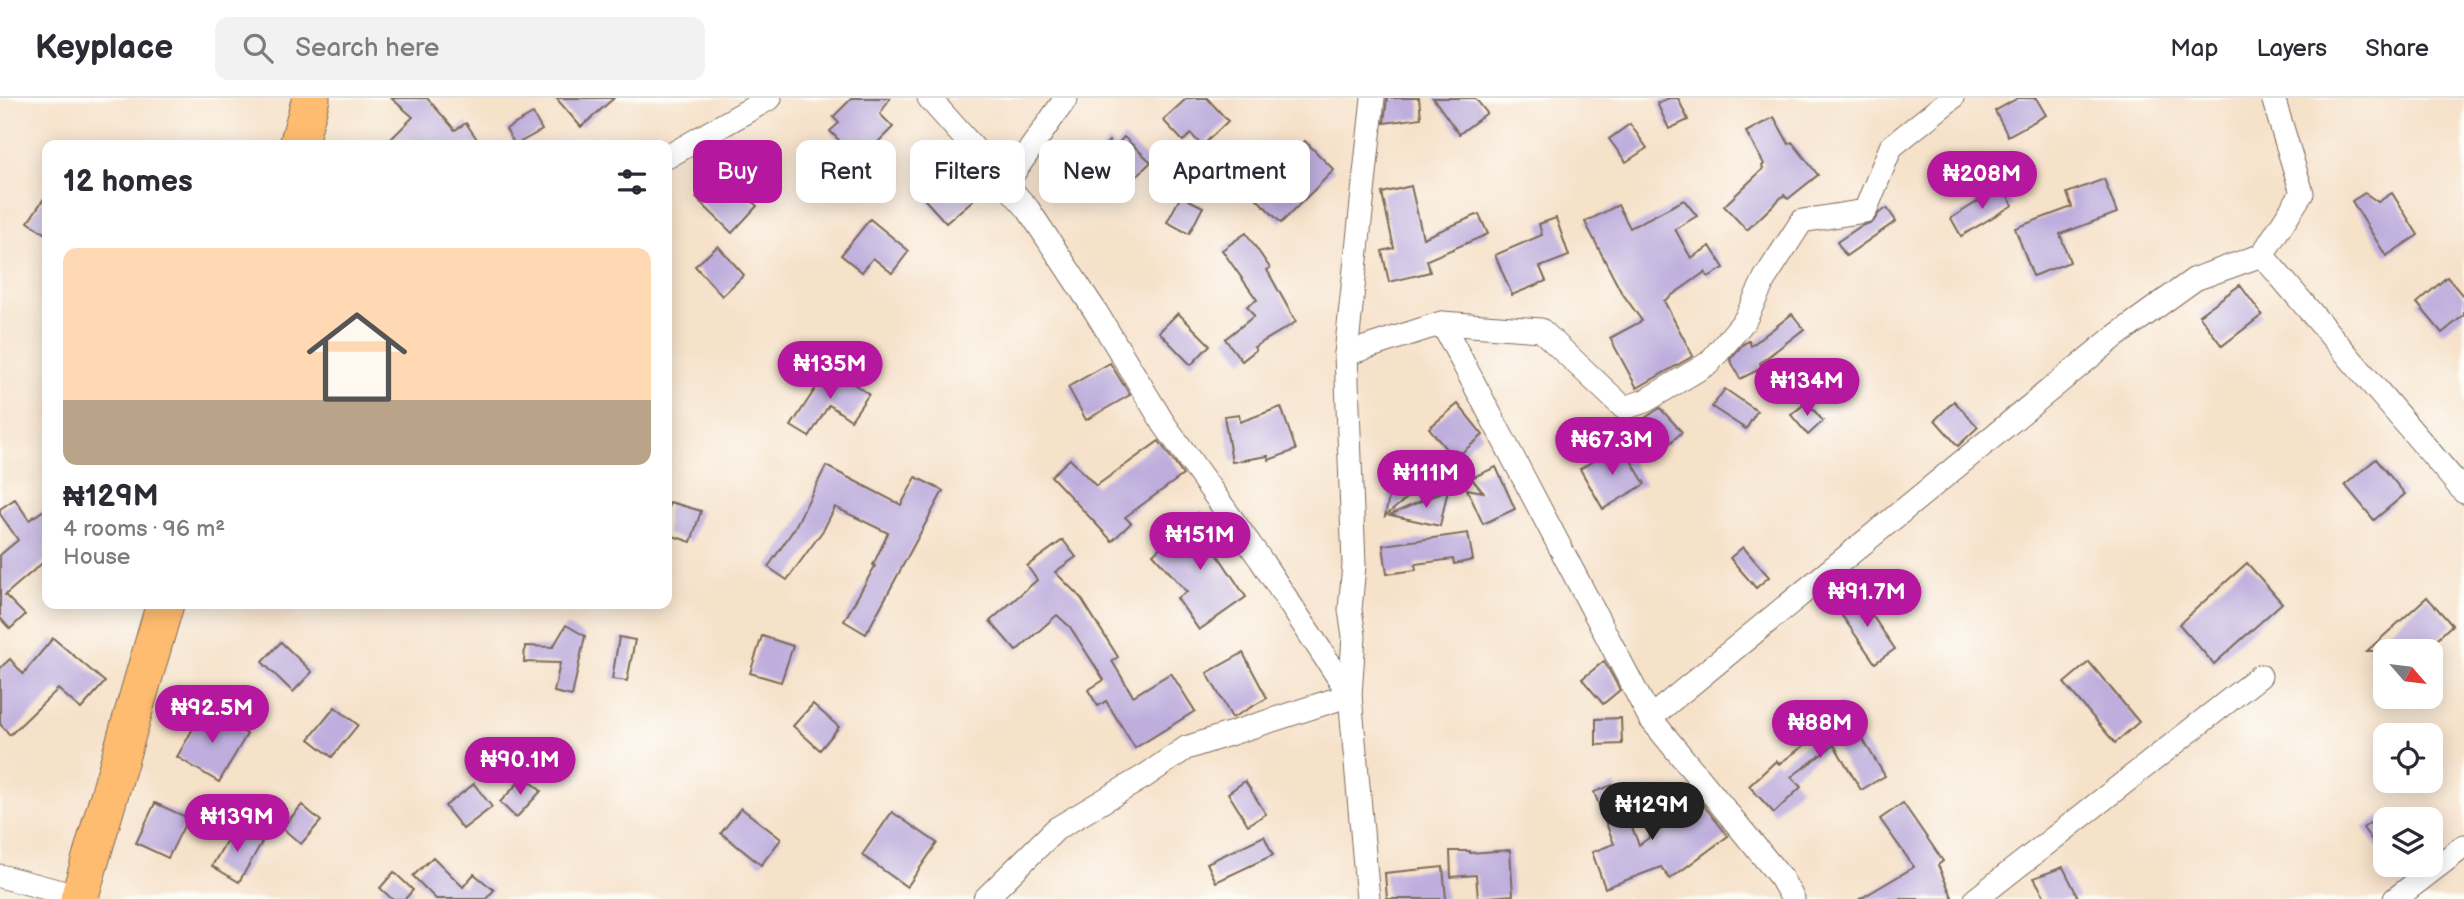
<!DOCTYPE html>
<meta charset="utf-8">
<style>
body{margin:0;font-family:"Balsamiq Sans",sans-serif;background:#f2f2f3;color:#2b2b33;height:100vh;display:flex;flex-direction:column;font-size:26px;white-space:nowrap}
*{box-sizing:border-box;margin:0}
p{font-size:23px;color:#7c7c81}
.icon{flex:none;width:38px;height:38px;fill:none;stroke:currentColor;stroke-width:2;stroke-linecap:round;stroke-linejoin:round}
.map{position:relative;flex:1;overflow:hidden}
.details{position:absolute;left:42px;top:42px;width:630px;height:469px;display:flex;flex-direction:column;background:#fff;border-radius:14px;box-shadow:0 4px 18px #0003}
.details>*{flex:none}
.guide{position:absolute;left:693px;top:42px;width:665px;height:63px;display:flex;gap:14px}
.needle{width:46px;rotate:118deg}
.fabs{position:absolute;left:2373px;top:541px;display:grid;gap:14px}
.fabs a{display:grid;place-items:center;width:70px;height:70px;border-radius:14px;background:#fff;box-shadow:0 4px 18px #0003;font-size:35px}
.price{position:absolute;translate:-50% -60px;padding:0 16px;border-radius:24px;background:#b5179e;color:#fff;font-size:23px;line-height:46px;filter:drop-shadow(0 2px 4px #0008)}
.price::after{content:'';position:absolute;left:50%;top:42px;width:21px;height:16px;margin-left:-10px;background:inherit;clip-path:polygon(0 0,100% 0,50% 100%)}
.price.selected{background:#222;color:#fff}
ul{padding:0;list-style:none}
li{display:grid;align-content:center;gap:14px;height:371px;padding:0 21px}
li span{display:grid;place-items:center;height:217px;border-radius:14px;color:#555}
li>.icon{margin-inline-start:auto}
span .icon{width:126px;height:126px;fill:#fffc;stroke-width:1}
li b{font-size:30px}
h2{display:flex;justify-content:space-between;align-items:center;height:84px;padding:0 21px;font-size:30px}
.tag{padding:0 24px;border-radius:14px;background:#fff;box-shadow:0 4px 18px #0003;font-size:24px;line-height:63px}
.tag.selected{background:#b5179e;color:#fff}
header{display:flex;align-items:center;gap:42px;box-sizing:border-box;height:98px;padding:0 35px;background:#fff;border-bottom:2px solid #e1e1e2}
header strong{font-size:33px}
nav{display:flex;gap:38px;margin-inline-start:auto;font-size:24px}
.search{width:490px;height:63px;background:#f2f2f3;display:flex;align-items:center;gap:18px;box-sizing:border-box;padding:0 24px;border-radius:14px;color:#7c7c81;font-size:26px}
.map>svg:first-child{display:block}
</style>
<header>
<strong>Keyplace</strong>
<div class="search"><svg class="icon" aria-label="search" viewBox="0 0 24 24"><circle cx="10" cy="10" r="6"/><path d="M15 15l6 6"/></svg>Search here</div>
<nav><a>Map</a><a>Layers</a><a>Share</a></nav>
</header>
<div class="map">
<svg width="2464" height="801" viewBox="0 0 2464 801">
<rect width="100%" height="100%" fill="#fdfcf7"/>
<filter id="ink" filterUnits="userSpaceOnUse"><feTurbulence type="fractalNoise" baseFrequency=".0143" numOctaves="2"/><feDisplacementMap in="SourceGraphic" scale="14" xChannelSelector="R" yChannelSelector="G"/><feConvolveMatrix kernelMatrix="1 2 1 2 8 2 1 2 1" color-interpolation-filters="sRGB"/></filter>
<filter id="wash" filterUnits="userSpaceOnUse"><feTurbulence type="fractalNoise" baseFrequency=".00686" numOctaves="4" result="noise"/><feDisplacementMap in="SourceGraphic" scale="28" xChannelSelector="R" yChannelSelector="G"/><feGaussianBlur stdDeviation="1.57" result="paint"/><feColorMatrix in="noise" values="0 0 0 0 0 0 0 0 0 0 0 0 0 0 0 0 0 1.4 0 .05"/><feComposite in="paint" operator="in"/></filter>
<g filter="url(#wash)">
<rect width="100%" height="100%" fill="#f6e1c9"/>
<g id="blocks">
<!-- building -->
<g fill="#beaddd">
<polygon points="391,0 427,0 455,32 466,25 481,47 385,47 413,19"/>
<polygon points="556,0 614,0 581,29"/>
<polygon points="852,0 890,0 880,16 893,29 859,63 830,33 839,25 833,19"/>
<polygon points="1187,0 1207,0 1228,23 1202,48 1191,36 1183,43 1163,22"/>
<polygon points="1387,0 1419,0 1421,20 1384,25"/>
<polygon points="1433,0 1475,0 1487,15 1459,36"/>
<polygon points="1669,0 1678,0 1688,22 1669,31 1657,5"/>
<polygon points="2018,0 2036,0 2046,17 2008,38 1995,13"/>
<polygon points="533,16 542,32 515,47 506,31"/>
<polygon points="1774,19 1789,46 1792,44 1818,77 1788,101 1784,97 1747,132 1724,108 1763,71 1762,68 1764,66 1746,34"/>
<polygon points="1630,26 1647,50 1626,64 1609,41"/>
<polygon points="1124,39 1151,64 1118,96 1092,69 1099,62 1093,59 1109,43 1115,49"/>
<polygon points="1305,43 1334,72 1281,125 1253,97"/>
<polygon points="945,69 954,80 959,75 973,91 967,96 973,102 946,125 917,93"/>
<polygon points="722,74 757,108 732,135 696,100"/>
<polygon points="2104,81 2117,115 2060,136 2070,164 2033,178 2015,130 2072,109 2067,95"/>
<polygon points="1411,88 1423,140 1479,116 1488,136 1427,162 1430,174 1389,184 1382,153 1394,150 1382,95"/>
<polygon points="2002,89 2013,107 1961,138 1951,120"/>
<polygon points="2365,95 2378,104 2392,95 2418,137 2386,158 2352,103"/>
<polygon points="47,96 47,137 28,124"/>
<polygon points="1181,98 1203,109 1189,136 1167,124"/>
<polygon points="1684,102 1697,118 1675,131 1691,160 1710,148 1724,170 1708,179 1705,174 1664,203 1693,258 1637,290 1610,240 1642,223 1620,192 1585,124 1618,107 1630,130"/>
<polygon points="1887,110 1896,123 1846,158 1837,144 1861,128 1873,124 1879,115"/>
<polygon points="1556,120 1569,158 1540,169 1546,183 1512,197 1495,157 1542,137 1539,126"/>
<polygon points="870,121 909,153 892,175 873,160 862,174 841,157"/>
<polygon points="1246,135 1270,170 1267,172 1296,224 1254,249 1256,252 1242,263 1225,241 1254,218 1247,208 1257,202 1222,152"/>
<polygon points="718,148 744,177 722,198 695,168"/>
<polygon points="2447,179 2464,199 2464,217 2442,235 2417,205"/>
<polygon points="2240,187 2262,217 2222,248 2199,217"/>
<polygon points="1178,215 1210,247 1191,267 1159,234"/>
<polygon points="1792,216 1804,231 1760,265 1762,270 1740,281 1730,261 1743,246 1749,243 1751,248"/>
<polygon points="1110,265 1130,297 1086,322 1068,289"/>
<polygon points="829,270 869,296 851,322 829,307 809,339 791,328"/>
<polygon points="1725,291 1757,313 1746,331 1712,309"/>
<polygon points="1954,303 1978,329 1958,348 1935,322"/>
<polygon points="1807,304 1823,323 1808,337 1791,317"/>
<polygon points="1458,306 1483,337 1454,361 1429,330"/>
<polygon points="1281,309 1296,352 1269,362 1268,358 1232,364 1224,318 1239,316 1240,324"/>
<polygon points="1660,310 1682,334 1666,349 1642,322"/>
<polygon points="1159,343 1183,377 1125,419 1131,425 1112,443 1051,378 1070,361 1096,388"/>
<polygon points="1621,346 1645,386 1603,411 1580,371"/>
<polygon points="2376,361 2405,396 2374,422 2345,387"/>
<polygon points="826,368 901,407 916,379 943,393 866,536 844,523 875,468 873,467 888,435 835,409 824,431 787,482 768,469 794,431"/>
<polygon points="1496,369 1515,411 1483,426 1467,391 1483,394 1471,380"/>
<polygon points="1394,375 1428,383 1385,418"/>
<polygon points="1448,391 1440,428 1390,417"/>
<polygon points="15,401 29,422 47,410 47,461 5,497 25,517 10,531 0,520 0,457 18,442 0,416 0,411"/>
<polygon points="670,404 701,413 691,444 667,436 667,413"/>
<polygon points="1197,415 1224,445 1215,453 1246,499 1199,532 1177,500 1187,494 1153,456"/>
<polygon points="1468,435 1473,462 1454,466 1453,461 1415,466 1416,472 1387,476 1383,447"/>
<polygon points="1063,442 1076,459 1055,474 1081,500 1118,559 1112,563 1133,598 1171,575 1195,613 1135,650 1106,603 1098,608 1088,592 1104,582 1070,529 1057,517 1016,553 990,523 1037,482 1027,468"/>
<polygon points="1743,449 1769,479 1756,490 1730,460"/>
<polygon points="2247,465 2282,505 2214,566 2179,526"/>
<polygon points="1859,498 1895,551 1875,565 1838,512"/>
<polygon points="2427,499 2452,527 2424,553 2367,553"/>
<polygon points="566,527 585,538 572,598 554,594 560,565 524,564 525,548 553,549"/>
<polygon points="762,538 793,548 781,584 750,575"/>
<polygon points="619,539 635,542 627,583 612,581"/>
<polygon points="53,540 105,584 81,611 58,591 10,637 0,626 0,570 10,561 23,576"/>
<polygon points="281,544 312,574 293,594 262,564"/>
<polygon points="1243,555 1267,600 1232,620 1207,575"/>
<polygon points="1604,563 1620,592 1603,606 1582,581"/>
<polygon points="2089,564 2139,624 2115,645 2064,585"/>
<polygon points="1841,605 1885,678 1861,692 1834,647 1791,679 1801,689 1774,715 1749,688 1776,663 1779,666 1825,632 1817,620"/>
<polygon points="813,606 839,629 820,652 793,628"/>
<polygon points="335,609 358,627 332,659 309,641"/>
<polygon points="204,611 247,636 219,684 177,659"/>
<polygon points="1621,620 1622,646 1596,647 1596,621"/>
<polygon points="525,678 541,693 516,720 500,704"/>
<polygon points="1245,683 1266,716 1248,727 1228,695"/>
<polygon points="474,686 492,709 463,731 445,708"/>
<polygon points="1615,686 1639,747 1700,703 1728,738 1670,781 1661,769 1605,790 1592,754 1614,746 1594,694"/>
<polygon points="155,705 188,720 168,760 136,745"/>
<polygon points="1903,705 1943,763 1938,767 1953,801 1860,801 1914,769 1880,721"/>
<polygon points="302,707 321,723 301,746 282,730"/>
<polygon points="741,710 781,741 761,767 721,735"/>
<polygon points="892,714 937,745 907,789 862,757"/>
<polygon points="2379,718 2385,726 2385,760 2363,730"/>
<polygon points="235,728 262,744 239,784 212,768"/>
<polygon points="1264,738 1273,757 1216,784 1207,765"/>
<polygon points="1510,752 1513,797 1478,800 1476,777 1451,779 1450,753 1470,753 1470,755"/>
<polygon points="433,759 463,789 474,776 494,792 486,801 436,801 413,778"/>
<polygon points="1443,769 1446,801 1387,801 1385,775"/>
<polygon points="2063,769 2079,801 2046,801 2034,780"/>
<polygon points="394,774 413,792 405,801 392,801 380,790"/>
</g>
</g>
</g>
<g filter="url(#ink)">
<use href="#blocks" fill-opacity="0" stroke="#7c6a5a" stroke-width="2"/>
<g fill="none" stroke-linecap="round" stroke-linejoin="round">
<defs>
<g id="minor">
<polyline points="929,0 1028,111 1096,214 1164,326 1261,462 1350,597 1186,650 1145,678 1056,731 985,801"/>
<polyline points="667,59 770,0"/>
<polyline points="1005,87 1066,0"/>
<polyline points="2262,157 2302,95 2273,0"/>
<polyline points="1442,225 1650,620 1781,780 1793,801"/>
<polyline points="1346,256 1442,225 1541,232 1624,310 1645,303 1709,265 1745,222 1765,180 1802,123 1865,113 1891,49 1952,0"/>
<polyline points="1650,620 2113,240 2195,181 2262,157 2464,394"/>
<polyline points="0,778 88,801"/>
<polyline points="1368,801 1350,597 1354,538 1350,512 1354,467 1346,256 1373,0"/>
<polyline points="1976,801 2260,578"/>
<polyline points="2395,801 2464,748"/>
</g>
<g id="primary">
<polyline points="298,47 311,0"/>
<polyline points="79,801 165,506"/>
</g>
</defs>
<!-- minor casing -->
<use href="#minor" stroke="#7c6a5a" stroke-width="25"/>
<!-- primary casing -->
<use href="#primary" stroke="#7c6a5a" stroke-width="39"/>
<!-- minor -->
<use href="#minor" stroke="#fff" stroke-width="23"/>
<!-- primary -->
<use href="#primary" stroke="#febc70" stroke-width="37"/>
</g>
</g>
</svg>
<div class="fabs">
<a><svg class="needle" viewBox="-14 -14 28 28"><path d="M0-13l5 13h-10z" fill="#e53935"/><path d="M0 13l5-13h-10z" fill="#7c7c81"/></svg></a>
<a><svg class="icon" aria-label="locate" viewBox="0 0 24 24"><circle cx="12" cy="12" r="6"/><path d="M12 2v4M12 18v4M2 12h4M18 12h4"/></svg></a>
<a><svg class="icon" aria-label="layers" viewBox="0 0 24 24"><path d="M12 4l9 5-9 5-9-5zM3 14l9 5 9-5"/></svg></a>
</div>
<b class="price" style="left:1982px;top:113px">₦208M</b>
<b class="price" style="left:830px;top:303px">₦135M</b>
<b class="price" style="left:1807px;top:320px">₦134M</b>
<b class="price" style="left:1612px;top:379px">₦67.3M</b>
<b class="price" style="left:1426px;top:412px">₦111M</b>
<b class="price" style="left:1200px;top:474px">₦151M</b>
<b class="price" style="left:1867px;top:531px">₦91.7M</b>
<b class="price" style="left:212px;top:647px">₦92.5M</b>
<b class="price" style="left:1820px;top:662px">₦88M</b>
<b class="price" style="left:520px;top:699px">₦90.1M</b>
<b class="price selected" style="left:1652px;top:744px">₦129M</b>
<b class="price" style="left:237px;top:756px">₦139M</b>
<div class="guide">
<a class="tag selected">Buy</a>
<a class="tag">Rent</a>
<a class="tag">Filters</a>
<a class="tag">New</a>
<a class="tag">Apartment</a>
</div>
<section class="details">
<h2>12 homes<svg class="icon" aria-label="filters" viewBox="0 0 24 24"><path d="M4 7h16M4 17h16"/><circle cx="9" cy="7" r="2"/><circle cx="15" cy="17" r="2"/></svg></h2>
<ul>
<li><span style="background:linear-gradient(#ffd9b3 70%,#b9a48a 0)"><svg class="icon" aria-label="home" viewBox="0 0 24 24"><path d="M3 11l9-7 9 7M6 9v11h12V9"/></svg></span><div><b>₦129M</b><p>4 rooms · 96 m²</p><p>House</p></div></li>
</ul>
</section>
</div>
